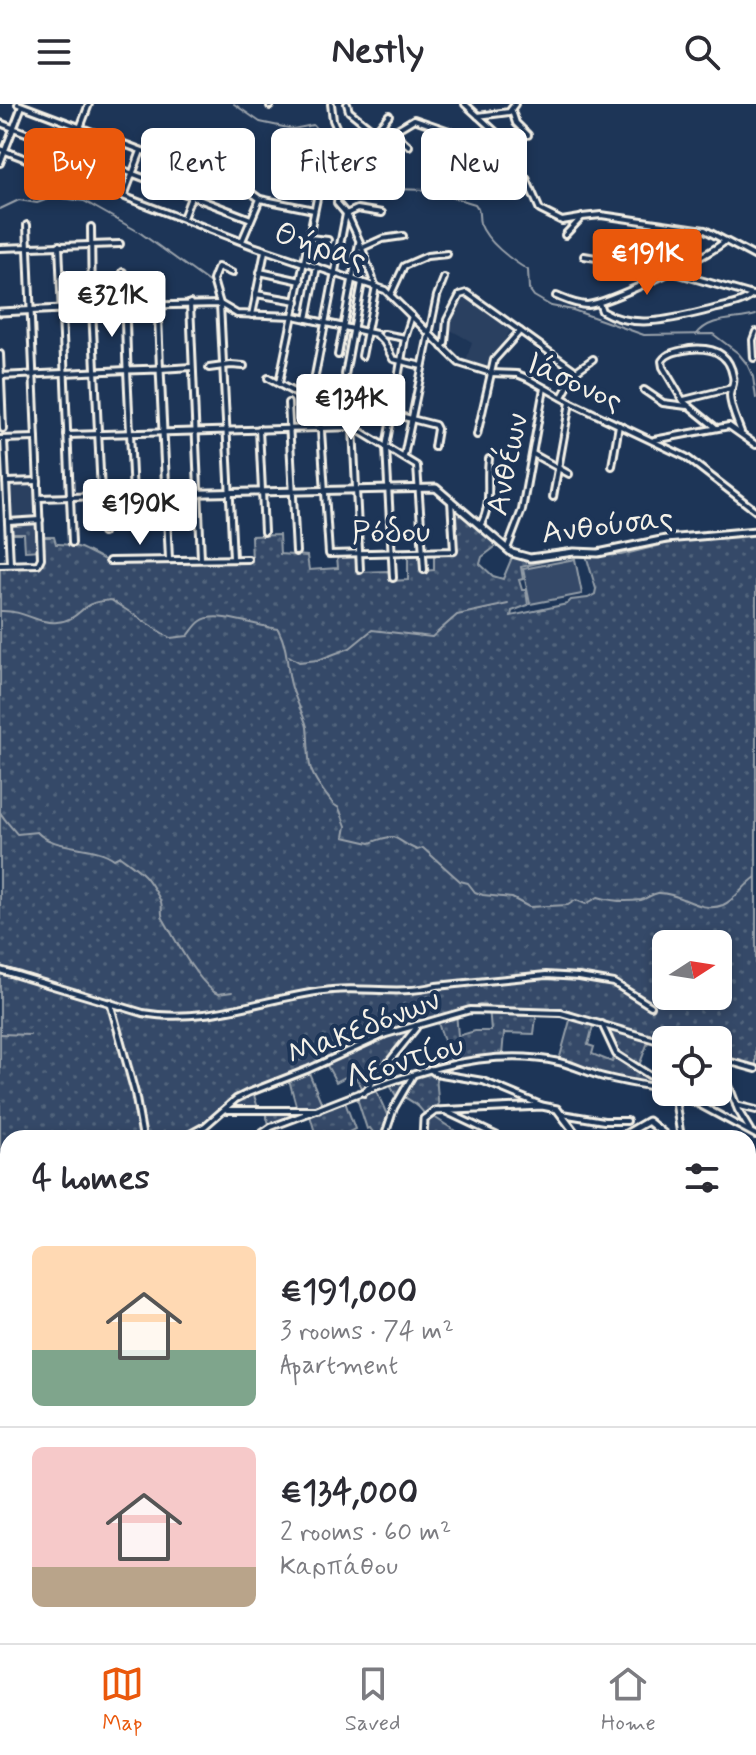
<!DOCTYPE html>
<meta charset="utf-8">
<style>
body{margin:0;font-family:Mynerve,sans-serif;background:#f2f2f3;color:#2b2b33;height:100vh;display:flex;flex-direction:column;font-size:30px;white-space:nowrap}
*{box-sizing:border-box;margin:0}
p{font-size:26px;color:#7c7c81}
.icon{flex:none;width:44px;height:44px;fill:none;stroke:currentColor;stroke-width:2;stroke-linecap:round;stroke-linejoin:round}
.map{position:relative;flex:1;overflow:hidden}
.panel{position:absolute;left:0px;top:1026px;width:756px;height:514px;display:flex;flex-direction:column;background:#fff;border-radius:24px 24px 0 0;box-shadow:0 4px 12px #0003}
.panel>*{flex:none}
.top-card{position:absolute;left:24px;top:24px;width:708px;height:72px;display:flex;gap:16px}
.needle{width:52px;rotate:78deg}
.buttons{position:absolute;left:652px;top:826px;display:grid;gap:16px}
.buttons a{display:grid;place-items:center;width:80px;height:80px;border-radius:12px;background:#fff;box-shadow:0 4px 12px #0003;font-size:40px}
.price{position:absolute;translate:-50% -68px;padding:0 18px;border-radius:8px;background:#fff;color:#222;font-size:26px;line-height:52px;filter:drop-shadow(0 2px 4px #0008)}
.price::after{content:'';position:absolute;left:50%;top:48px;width:24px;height:18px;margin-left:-12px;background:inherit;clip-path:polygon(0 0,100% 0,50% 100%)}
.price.current{background:#ea580c;color:#fff}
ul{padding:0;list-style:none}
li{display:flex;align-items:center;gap:24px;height:200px;padding:0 32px}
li+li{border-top:2px solid #e1e1e2}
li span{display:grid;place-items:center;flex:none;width:224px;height:160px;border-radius:12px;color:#555}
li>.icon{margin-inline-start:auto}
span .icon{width:96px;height:96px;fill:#fffc;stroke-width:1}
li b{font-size:34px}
h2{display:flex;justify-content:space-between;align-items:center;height:96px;padding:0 32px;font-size:34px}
.tag{padding:0 28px;border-radius:12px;background:#fff;box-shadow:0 4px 12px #0003;font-size:28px;line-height:72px}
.tag.current{background:#ea580c;color:#fff}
header{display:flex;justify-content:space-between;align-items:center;height:104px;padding:0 32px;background:#fff;font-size:36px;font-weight:700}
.tab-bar{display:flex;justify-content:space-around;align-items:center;height:112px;border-top:2px solid #e1e1e2;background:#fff;font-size:22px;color:#7c7c81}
.tab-bar a{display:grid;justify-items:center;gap:4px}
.tab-bar .current{color:#ea580c}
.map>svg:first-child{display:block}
</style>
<header><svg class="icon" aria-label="menu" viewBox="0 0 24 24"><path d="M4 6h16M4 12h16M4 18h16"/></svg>Nestly<svg class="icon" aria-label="search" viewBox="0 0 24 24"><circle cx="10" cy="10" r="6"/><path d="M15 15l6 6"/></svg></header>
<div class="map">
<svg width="756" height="1539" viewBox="0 0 756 1539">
<defs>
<pattern id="grass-dots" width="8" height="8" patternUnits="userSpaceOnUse" patternTransform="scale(2)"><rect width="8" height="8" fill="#354a67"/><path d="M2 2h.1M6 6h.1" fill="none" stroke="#53657d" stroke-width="1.8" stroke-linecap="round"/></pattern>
</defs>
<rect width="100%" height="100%" fill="#1d3557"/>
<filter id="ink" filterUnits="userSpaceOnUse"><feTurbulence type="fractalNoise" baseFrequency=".0125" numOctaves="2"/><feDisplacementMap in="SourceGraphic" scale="16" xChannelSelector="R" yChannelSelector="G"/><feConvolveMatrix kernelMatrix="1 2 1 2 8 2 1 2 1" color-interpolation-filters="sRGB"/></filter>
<g filter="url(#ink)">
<!-- built -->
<g fill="#2a4060">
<polygon points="464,188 512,224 488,262 482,264 465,260 472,238 447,224 454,204"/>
<polygon points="35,378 37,414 10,415 8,380"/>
</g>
<!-- grass -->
<g fill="url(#grass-dots)" stroke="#949ea8" stroke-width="2" fill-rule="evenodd">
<path d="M 451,399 L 499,440 L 482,453 L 480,460 L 493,472 L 503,475 L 513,451 L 529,456 L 574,450 L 521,463 L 523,475 L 519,476 L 522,486 L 526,486 L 528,501 L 512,507 L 511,512 L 567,500 L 571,496 L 588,494 L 595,490 L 596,485 L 586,451 L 621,451 L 674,438 L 756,429 L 756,961 L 718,953 L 718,936 L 666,938 L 650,933 L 637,967 L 663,982 L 662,984 L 616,973 L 615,978 L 558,960 L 572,909 L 537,905 L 534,930 L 504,929 L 502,952 L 493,952 L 493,956 L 452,960 L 450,970 L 436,969 L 439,1009 L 431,1011 L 466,1034 L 427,1034 C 430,1010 421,1001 400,991 L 398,995 L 388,978 L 375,984 L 389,1015 L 383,1034 L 377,1034 L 370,1024 L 367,1025 L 357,994 L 366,990 L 353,969 L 336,978 L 324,956 L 307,964 L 324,1005 L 345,998 L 355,1025 L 345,1030 L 346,1034 L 316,1032 L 309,1008 L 272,1020 L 281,1034 L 260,1034 L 271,1025 L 264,1006 L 297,1005 L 288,972 L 252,985 L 258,1004 L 225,1003 L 205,1020 L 180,1034 L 8,1034 L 8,1122 L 6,1119 L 0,1119 L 0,461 L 42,459 L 42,446 L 25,447 L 24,430 L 9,430 L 8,419 L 37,418 L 38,433 L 54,433 L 56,440 C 81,439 91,451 113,460 L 252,457 L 251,432 L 279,431 L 280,450 L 307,452 L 309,466 L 338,464 L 337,452 L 357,452 L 358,468 L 389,467 L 390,477 L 408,476 L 408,450 L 422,451 L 422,467 L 434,466 L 434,450 L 454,450 L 456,447 ZM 666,840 L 718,840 L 718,892 L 666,892 ZM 480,901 L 489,902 L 491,927 L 475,927 L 458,932 L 456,907 ZM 436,913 L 452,960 L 392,980 L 383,962 L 421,917 ZM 594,918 L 604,921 L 617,948 L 612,958 L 592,950 L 594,943 L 588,941 Z"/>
<polygon points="0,1256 4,1261 8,1258 8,1338 4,1344 8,1346 8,1390 1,1399 8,1406 8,1454 0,1456"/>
<polygon points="756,1505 756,1539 675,1539 691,1532 748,1532 748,1508"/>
</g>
<!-- park -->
<polygon fill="#354a67" stroke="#949ea8" stroke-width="2" points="575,455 582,490 530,500 523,465"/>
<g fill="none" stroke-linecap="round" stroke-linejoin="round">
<!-- stream -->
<g stroke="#9aa2ab" stroke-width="2">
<path d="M 234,0 L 260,18 L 293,25 L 313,21 C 330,39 333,65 366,56 C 380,65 377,69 381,81 L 392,85 L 429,86 L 475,100 C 481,107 478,111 480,119 C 487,138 511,156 528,166 L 529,185 L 534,192 L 551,202 L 573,206 L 644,231 L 713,230 L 738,249 L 747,260 L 753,273 L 756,294"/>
<polyline points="0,105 19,96 37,99 54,93 84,97 139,128 210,179"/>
<path d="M 696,231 C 711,212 735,217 756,211"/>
<path d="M 0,507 C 25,506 37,520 57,518 C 77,516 78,506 91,500 C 96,497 105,497 111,496 L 170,534 L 188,532 C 192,527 196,520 201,517 C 216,506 259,523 278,525 C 290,549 285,561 292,584 C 295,594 306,617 307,623 C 311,660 303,660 327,692 C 332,698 331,700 339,704 L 346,722 L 344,733 L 370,739 C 401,727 391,735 417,746 L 423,744 L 460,777 L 468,779 L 475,788 L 483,791 L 512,794 L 529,803 L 568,801 L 576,796 L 586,800 L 598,793 C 611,797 627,798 641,796 C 647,795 651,790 658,789 C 680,788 700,810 723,801 C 736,795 744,781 756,773"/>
<polyline points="289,552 299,558 318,556 350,544 372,526 432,533 457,511 508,500"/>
<path d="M 0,708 C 5,717 11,722 17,730 L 37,728 C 53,746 94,740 114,755 L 120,752 C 128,758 137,764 144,771 C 149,776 158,791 161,798 C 163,804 160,811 164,816 C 178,840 192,869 214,888 L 218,890 L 232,888"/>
<polyline points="0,930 30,931"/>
<polyline points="0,1046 8,1046"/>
<polyline points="748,1472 756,1474"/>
<polyline points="636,1539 645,1532"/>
</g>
<defs>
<g id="minor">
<polyline points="18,0 249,87 260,95 314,106"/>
<polyline points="331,0 333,16 355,66 351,77 338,89 337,99 348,112 359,136 375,181"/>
<polyline points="347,0 349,7 375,28 394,27 414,15 452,28"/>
<polyline points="465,0 499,31 512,60 526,74 540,106 562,117 580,114"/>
<polyline points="270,2 270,0"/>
<polyline points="512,7 516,19 528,31"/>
<polyline points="478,12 509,8 515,0"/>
<polyline points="0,19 251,115"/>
<polyline points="375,28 389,11"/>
<polyline points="393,28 409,42"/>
<polyline points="0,45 253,142 385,186 459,259 491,269 517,270 527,274 570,298 686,353 756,407"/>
<polyline points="0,59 22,2"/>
<polyline points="286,77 319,84"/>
<polyline points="79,91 63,85 60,77 89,0"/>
<polyline points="124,92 141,47"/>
<polyline points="382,109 357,105 346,110 314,277 320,311 329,450 454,447 451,396"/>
<polyline points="183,114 200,70"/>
<polyline points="91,123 92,204 103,429"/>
<polyline points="565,131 582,113 601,111 705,126 756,153"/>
<polyline points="309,134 328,136"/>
<polyline points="242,137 260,95"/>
<polyline points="59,141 72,439"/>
<polyline points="0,144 120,140"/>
<polyline points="362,144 382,135 403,132"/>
<polyline points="584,152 658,164 756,192"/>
<polyline points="123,168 125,202 220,200 237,210 294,212 376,230 384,238 393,255 422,262"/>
<polyline points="260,168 301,177"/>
<polyline points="232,169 218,163 213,176 220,200 233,454"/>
<polyline points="157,185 160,265 192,263"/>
<polyline points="256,190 297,197"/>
<polyline points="391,190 404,162 427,152 447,150"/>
<path d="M 556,192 C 566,196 576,201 587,201 C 606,200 711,151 725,137"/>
<polyline points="190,199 201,454"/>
<path d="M 599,199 L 602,207 C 637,228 683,212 718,204 C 730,201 744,199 752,191"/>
<polyline points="252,211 265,147"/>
<polyline points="307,215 317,163"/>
<polyline points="384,230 405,234"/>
<polyline points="442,243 445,239 447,216 460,191 467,189 576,267"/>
<polyline points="0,250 3,325"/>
<polyline points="338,251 359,139"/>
<polyline points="362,252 376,182"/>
<polyline points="754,254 753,236 756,228"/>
<polyline points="209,264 231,261 244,262"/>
<polyline points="345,271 362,178"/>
<polyline points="0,272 127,266 133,391"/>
<polyline points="268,274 319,302"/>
<polyline points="279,279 322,70 310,57 307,47"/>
<polyline points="644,286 663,299 687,302"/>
<polyline points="562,293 576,267 593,255"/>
<polyline points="684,296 732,284"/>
<polyline points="288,299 296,448"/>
<polyline points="392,310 435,321 437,325 434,343"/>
<polyline points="353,323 360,466"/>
<path d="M 715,323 L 683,297 L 663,263 L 662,257 C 668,248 679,247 690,245 C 711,243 729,248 733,272 C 735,279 731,284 730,291 C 730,303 737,317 741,328"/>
<polyline points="259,325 264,428"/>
<polyline points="67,331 353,323 417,362 424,466"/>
<polyline points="477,331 494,256 520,227"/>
<polyline points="0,335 36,334"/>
<polyline points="4,335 10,460"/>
<polyline points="654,336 729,322 756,341"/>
<polyline points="533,350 569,370"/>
<polyline points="404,352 437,192 444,174"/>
<polyline points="612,362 619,321"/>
<polyline points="6,378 38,377"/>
<polyline points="553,393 570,298"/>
<polyline points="39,394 166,390 169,455"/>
<polyline points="8,418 40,416"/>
<path d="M 480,422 C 493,399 486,380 489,355"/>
<polyline points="507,445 522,406 544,284"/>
<polyline points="109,457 248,455"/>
<polyline points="0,461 38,460 41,454 27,121"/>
<polyline points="393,474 386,343 405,234 412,212"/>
<path d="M 0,866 L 143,909 C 208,921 268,892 332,886 C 367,883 402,891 436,882 L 546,871 L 579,873 L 614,879 L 651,902"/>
<polyline points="110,898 135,989 143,1034"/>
<polyline points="602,920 616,950 666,982"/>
<polyline points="719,955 738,1006 750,1026"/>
<polyline points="720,955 756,965"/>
<polyline points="430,965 435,969 483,977 541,1001"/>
<polyline points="674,988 681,1034"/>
<polyline points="676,988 756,1031"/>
<polyline points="364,989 416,924 416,921"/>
<polyline points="736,1001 756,1006"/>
<polyline points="227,1006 318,1006"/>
<polyline points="447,1008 502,1034"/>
<polyline points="562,1010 604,1017 627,1017"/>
<polyline points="183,1034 205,1022 236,995 248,989 307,966 386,930 470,906 561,909 666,939"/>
<path d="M 255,1034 L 271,1023 C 361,991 463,937 559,958 C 573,961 586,968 600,972 C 622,978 644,981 666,985"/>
<polyline points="384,1034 394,1004 413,971"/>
<polyline points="748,1115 756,1116"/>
<polyline points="0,1123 8,1122"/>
<polyline points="0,1160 8,1154"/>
<polyline points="748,1163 756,1176"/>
<polyline points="748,1169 756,1170"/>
<polyline points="0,1214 8,1208"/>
<polyline points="748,1215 756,1212"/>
<polyline points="756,1260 756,1322"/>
<polyline points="0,1262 8,1256"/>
<polyline points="748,1341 756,1339"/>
<polyline points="748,1386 756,1384"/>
<polyline points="0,1404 8,1394"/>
<polyline points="0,1458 8,1455"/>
<polyline points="0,1499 8,1498"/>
<polyline points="113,1532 114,1539"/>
<polyline points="162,1532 162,1539"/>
<polyline points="211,1532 213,1539"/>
<polyline points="348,1532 350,1539"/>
<polyline points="521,1532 525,1538 546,1532"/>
<polyline points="73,1539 78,1532"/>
<polyline points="133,1539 138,1532"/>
<polyline points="194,1539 195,1532"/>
</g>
<g id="tertiary">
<polyline points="0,208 125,202 127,266 160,265 166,390 436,384 512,449 530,454 574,448 598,449 666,435 756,427"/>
<polyline points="423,1034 424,1015 435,1007 542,1002 557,1005 579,1034"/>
<polyline points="619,1034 648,1017 669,1034"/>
<polyline points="748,1084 756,1086"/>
<polyline points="0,1354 8,1344"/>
<polyline points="309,1532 311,1539"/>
</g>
<g id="secondary">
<polyline points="748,1423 756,1421"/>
<polyline points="443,1539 448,1532"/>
</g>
</defs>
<!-- minor casing -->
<use href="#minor" stroke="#f4f1e8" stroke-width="10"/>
<!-- tertiary casing -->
<use href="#tertiary" stroke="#f4f1e8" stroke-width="11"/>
<!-- secondary casing -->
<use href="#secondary" stroke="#f4f1e8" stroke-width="12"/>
<!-- minor -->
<use href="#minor" stroke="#1d3557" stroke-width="4"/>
<!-- tertiary -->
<use href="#tertiary" stroke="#1d3557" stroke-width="5"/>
<!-- secondary -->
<use href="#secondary" stroke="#1d3557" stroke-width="6"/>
</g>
</g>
<g text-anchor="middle" stroke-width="8" stroke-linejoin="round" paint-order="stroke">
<!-- street labels -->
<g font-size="32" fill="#f4f1e8" stroke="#1d3557">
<text transform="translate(321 141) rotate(18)" y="11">Θήρας</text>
<text transform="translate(575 277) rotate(24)" y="11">Ιάσονος</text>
<text transform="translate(506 360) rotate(-78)" y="11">Ανθέων</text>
<text transform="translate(607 420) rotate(-7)" y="11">Ανθούσας</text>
<text transform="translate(391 427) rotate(-1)" y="11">Ρόδου</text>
<text transform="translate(363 922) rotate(-21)" y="11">Μακεδόνων</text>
<text transform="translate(404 956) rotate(-17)" y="11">Λεοντίου</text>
</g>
</g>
</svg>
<div class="buttons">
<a><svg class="needle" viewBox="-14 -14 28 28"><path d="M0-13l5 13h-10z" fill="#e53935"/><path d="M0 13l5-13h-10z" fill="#7c7c81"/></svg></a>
<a><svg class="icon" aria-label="locate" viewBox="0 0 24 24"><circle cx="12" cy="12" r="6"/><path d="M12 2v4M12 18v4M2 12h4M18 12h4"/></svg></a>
</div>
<b class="price current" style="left:647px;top:193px">€191K</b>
<b class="price" style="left:112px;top:235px">€321K</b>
<b class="price" style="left:351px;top:338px">€134K</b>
<b class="price" style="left:140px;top:443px">€190K</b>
<div class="top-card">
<a class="tag current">Buy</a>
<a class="tag">Rent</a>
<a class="tag">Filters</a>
<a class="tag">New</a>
</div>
<section class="panel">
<h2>4 homes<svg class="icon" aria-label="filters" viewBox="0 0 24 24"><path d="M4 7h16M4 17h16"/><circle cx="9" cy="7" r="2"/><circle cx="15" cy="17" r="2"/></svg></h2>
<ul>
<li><span style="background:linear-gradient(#ffd9b3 65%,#7fa58c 0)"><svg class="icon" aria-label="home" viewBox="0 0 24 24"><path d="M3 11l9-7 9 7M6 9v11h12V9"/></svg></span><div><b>€191,000</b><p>3 rooms · 74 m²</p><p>Apartment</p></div></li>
<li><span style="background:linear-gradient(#f6c9c9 75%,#b9a48a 0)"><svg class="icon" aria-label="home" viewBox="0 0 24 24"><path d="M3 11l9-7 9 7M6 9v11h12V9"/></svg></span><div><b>€134,000</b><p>2 rooms · 60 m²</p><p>Καρπάθου</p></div></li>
</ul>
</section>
</div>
<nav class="tab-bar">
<a class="current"><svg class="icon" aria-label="map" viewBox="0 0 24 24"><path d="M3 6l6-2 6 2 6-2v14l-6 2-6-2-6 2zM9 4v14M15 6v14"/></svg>Map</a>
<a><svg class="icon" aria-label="saved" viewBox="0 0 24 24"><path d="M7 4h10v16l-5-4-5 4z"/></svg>Saved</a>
<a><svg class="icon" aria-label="home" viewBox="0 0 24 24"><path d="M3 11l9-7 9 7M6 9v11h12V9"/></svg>Home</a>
</nav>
